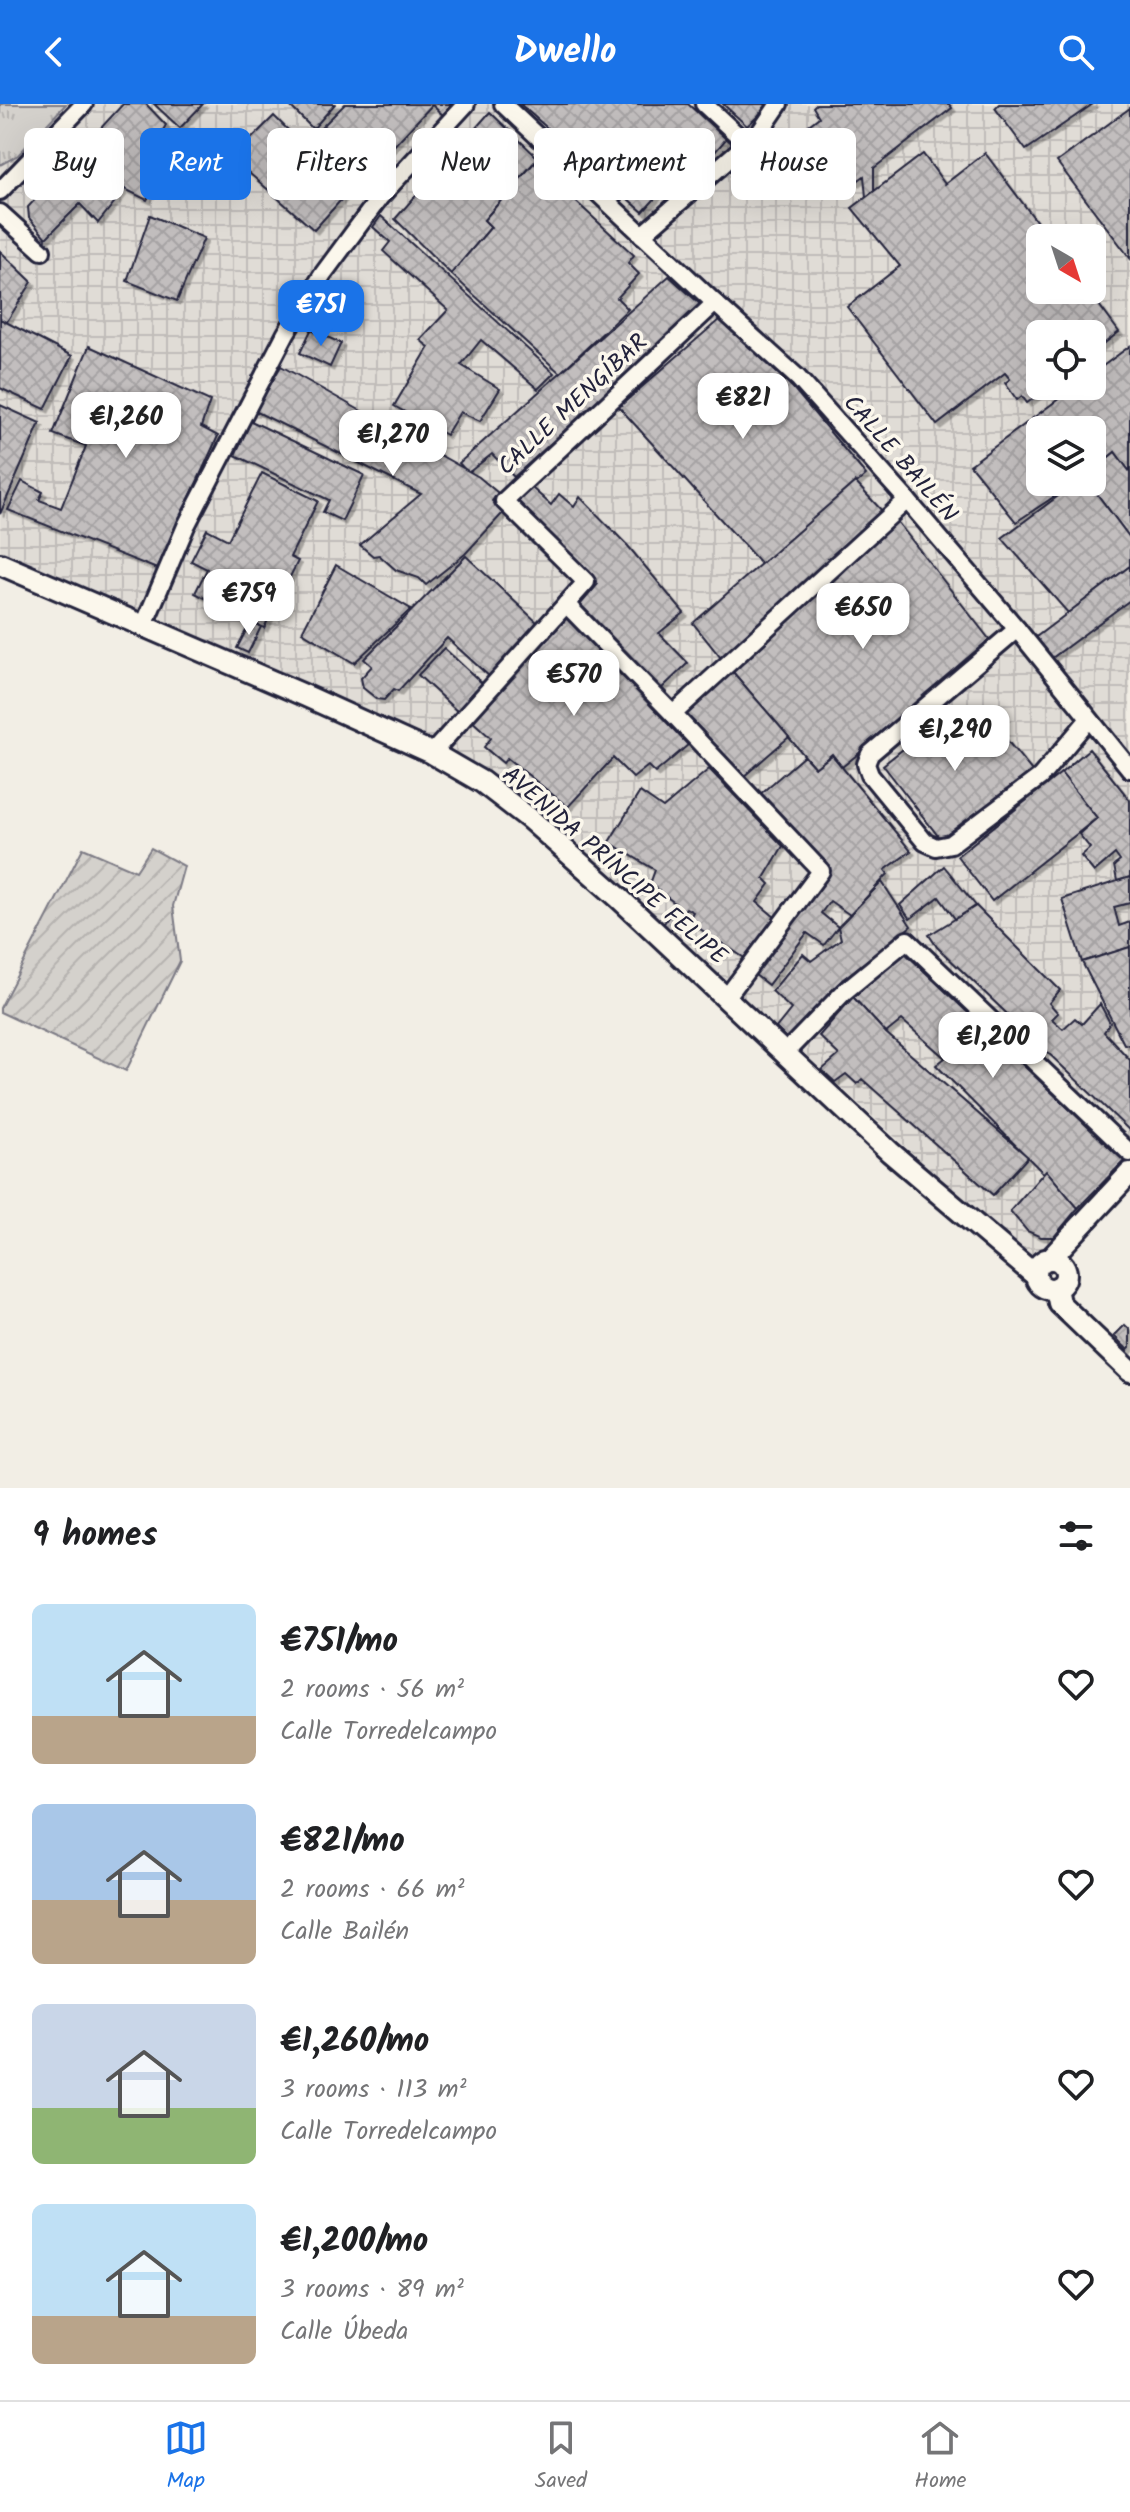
<!DOCTYPE html>
<meta charset="utf-8">
<style>
body{margin:0;font-family:Kalam,sans-serif;background:#f6f6f6;color:#202124;height:100vh;display:flex;flex-direction:column;font-size:30px;white-space:nowrap}
*{box-sizing:border-box;margin:0}
p{font-size:26px;color:#757577}
.icon{flex:none;width:44px;height:44px;fill:none;stroke:currentColor;stroke-width:2;stroke-linecap:round;stroke-linejoin:round}
.map{position:relative;height:1384px;overflow:hidden}
.side{display:flex;flex-direction:column;background:#fff;flex:1}
.side>*{flex:none}
.top-card{position:absolute;left:24px;top:24px;width:1082px;height:72px;display:flex;gap:16px}
.needle{width:52px;rotate:141deg}
.controls{position:absolute;left:1026px;top:120px;display:grid;gap:16px}
.controls a{display:grid;place-items:center;width:80px;height:80px;border-radius:12px;background:#fff;box-shadow:0 8px 32px #0002;font-size:40px}
.price{position:absolute;translate:-50% -68px;padding:0 18px;border-radius:16px;background:#fff;color:#222;font-size:26px;line-height:52px;filter:drop-shadow(0 2px 4px #0008)}
.price::after{content:'';position:absolute;left:50%;top:48px;width:24px;height:18px;margin-left:-12px;background:inherit;clip-path:polygon(0 0,100% 0,50% 100%)}
.price.active{background:#1a73e8;color:#fff}
ul{padding:0;list-style:none}
li{display:flex;align-items:center;gap:24px;height:200px;padding:0 32px}
li span{display:grid;place-items:center;flex:none;width:224px;height:160px;border-radius:12px;color:#555}
li>.icon{margin-inline-start:auto}
span .icon{width:96px;height:96px;fill:#fffc;stroke-width:1}
li b{font-size:34px}
h2{display:flex;justify-content:space-between;align-items:center;height:96px;padding:0 32px;font-size:34px}
.chip{padding:0 28px;border-radius:12px;background:#fff;box-shadow:0 8px 32px #0002;font-size:28px;line-height:72px}
.chip.active{background:#1a73e8;color:#fff}
header{display:flex;justify-content:space-between;align-items:center;height:104px;padding:0 32px;background:#1a73e8;color:#fff;font-size:36px;font-weight:700}
.tabs{display:flex;justify-content:space-around;align-items:center;height:112px;border-top:2px solid #e0e0e0;background:#fff;font-size:22px;color:#757577}
.tabs a{display:grid;justify-items:center;gap:4px}
.tabs .active{color:#1a73e8}
.map>svg:first-child{display:block}
</style>
<header><svg class="icon" aria-label="back" viewBox="0 0 24 24"><path d="M15 5l-7 7 7 7"/></svg>Dwello<svg class="icon" aria-label="search" viewBox="0 0 24 24"><circle cx="10" cy="10" r="6"/><path d="M15 15l6 6"/></svg></header>
<div class="map">
<svg width="1130" height="1384" viewBox="0 0 1130 1384">
<defs>
<pattern id="industrial-grid" width="8" height="8" patternUnits="userSpaceOnUse" patternTransform="scale(2)"><rect width="8" height="8" fill="#e0dcd6"/><path d="M0 4h8M4 0v8" fill="none" stroke="#c0bcb9"/></pattern>
<pattern id="park-tufts" width="24" height="20" patternUnits="userSpaceOnUse" patternTransform="scale(2)"><rect width="24" height="20" fill="#d4d1cc"/><path d="M3 7l-1-3M5 7V3M7 7l1-3M15 17l-1-3M17 17v-4M19 17l1-3" fill="none" stroke="#b6b3b0"/></pattern>
<pattern id="garden-furrows" width="10" height="10" patternUnits="userSpaceOnUse" patternTransform="scale(2)"><rect width="10" height="10" fill="#d4d1cc"/><path d="M-1 1l2-2M0 10L10 0M9 11l2-2" fill="none" stroke="#b6b3b0"/></pattern>
<pattern id="building-cross-hatch" width="8" height="8" patternUnits="userSpaceOnUse" patternTransform="scale(2)"><rect width="8" height="8" fill="#c2bebe"/><path d="M0 0l8 8M0 8l8-8" fill="none" stroke="#a6a3a4"/></pattern>
<filter id="shadow"><feDropShadow dx="3.5" dy="3.5" stdDeviation="0" flood-color="#0004"/></filter>
</defs>
<rect width="100%" height="100%" fill="#f2eee5"/>
<filter id="ink" filterUnits="userSpaceOnUse"><feTurbulence type="fractalNoise" baseFrequency=".0125" numOctaves="2"/><feDisplacementMap in="SourceGraphic" scale="16" xChannelSelector="R" yChannelSelector="G"/><feConvolveMatrix kernelMatrix="1 2 1 2 8 2 1 2 1" color-interpolation-filters="sRGB"/></filter>
<g filter="url(#ink)">
<!-- industrial -->
<path fill="url(#industrial-grid)" fill-rule="evenodd" d="M 0,0 L 1130,0 L 1130,1079 L 1041,1168 L 543,708 L 432,649 L 0,451 ZM 1040,134 L 1092,134 L 1092,186 L 1040,186 ZM 1040,230 L 1092,230 L 1092,282 L 1040,282 ZM 1040,326 L 1092,326 L 1092,378 L 1040,378 Z"/>
<!-- park -->
<polygon fill="url(#park-tufts)" stroke="#7b7a84" stroke-width="2" points="0,0 66,0 18,51 0,61"/>
<!-- garden -->
<polygon fill="url(#garden-furrows)" stroke="#7b7a84" stroke-width="2" points="83,744 136,767 151,744 184,762 173,802 180,857 126,967 0,908 0,904"/>
<!-- building -->
<g fill="url(#building-cross-hatch)" stroke="#22223b" stroke-width="2" filter="url(#shadow)">
<polygon points="123,0 146,0 166,21 146,55 164,67 147,96 125,85 98,119 80,100 46,134 29,114 28,103"/>
<polygon points="154,0 203,0 180,24"/>
<polygon points="288,0 335,0 313,25"/>
<polygon points="345,0 460,0 446,14 432,1 361,77 315,30"/>
<polygon points="520,0 688,0 726,35 714,49 710,47 692,68 684,62 643,108"/>
<polygon points="723,0 767,0 757,13 747,22"/>
<polygon points="816,0 949,0 952,4 874,64 874,87 866,93 864,72 841,89 796,31 819,13 813,3"/>
<polygon points="999,0 1093,0 1026,46 995,4"/>
<polygon points="1130,4 1130,154 1057,58"/>
<polygon points="490,8 538,54 484,116 491,123 451,170 395,115"/>
<polygon points="274,12 349,87 314,126 232,54"/>
<polygon points="985,49 1049,134 1040,134 1040,186 1088,186 1119,228 1092,249 1092,230 1040,230 1040,282 1050,282 1027,299 1022,292 1017,296 1005,279 1010,275 1005,269 937,321 847,203 900,162 852,104 923,50 945,80"/>
<polygon points="534,59 634,151 628,159 639,170 617,194 628,205 560,269 451,170 491,123 484,116"/>
<polygon points="150,111 204,134 177,197 127,177"/>
<polygon points="381,112 554,269 538,285 481,236 461,261 500,285 480,317 460,308 446,331 394,302 429,243 420,236 448,206 383,147 390,138 373,123"/>
<polygon points="0,147 32,178 6,219 0,216"/>
<polygon points="669,172 702,202 514,373 492,350 468,369 459,359"/>
<polygon points="0,215 72,252 45,305 0,284"/>
<polygon points="720,215 793,284 866,371 762,461 619,303"/>
<polygon points="311,226 341,239 330,263 300,249"/>
<polygon points="89,242 210,297 201,323 218,332 157,465 8,406 22,377 43,388 39,396 61,404 86,342 53,330"/>
<polygon points="1130,242 1130,368 1115,348 1092,367 1092,326 1040,326 1040,378 1076,378 1016,418 970,361 1076,282 1092,282 1092,270"/>
<polygon points="281,262 479,373 498,389 492,397 503,409 465,450 426,481 419,474 396,466 379,451 373,452 360,441 421,390 255,307"/>
<polygon points="0,301 40,319 0,410"/>
<polygon points="251,317 364,371 342,417 323,408 329,396 235,351"/>
<polygon points="1115,348 1130,368 1130,434 1088,378 1092,378 1092,367"/>
<polygon points="262,369 318,397 290,453 298,457 264,524 195,489 207,465 191,457 207,425 228,436"/>
<polygon points="855,378 884,409 721,554 693,519"/>
<polygon points="1077,378 1088,378 1130,434 1130,462 1068,509 1002,434"/>
<polygon points="532,384 551,401 559,390 574,403 580,393 628,442 684,509 659,529 688,559 661,585 580,501 598,480 516,398"/>
<polygon points="896,416 993,540 842,663 832,650 815,664 732,567"/>
<polygon points="466,452 539,520 490,573 447,534 398,587 394,585 384,596 377,595 363,584 361,574 372,562 364,555"/>
<polygon points="336,461 411,505 354,559 302,528"/>
<polygon points="1130,462 1130,496 1052,554 1036,533"/>
<polygon points="568,513 688,641 655,669 648,662 633,674 613,654 568,703 507,654 503,659 484,643 491,634 470,615"/>
<polygon points="251,517 261,523 248,549 237,544"/>
<polygon points="444,544 485,582 459,609 418,571"/>
<polygon points="732,567 789,633 743,673 686,611"/>
<polygon points="956,603 987,642 1001,629 1032,667 942,737 883,661"/>
<polygon points="1089,645 1130,696 1130,773 1117,777 1114,762 1120,757 1115,750 1094,768 1081,752 1090,744 1079,730 1097,714 1061,669"/>
<polygon points="832,651 911,747 885,766 888,770 850,811 830,797 821,809 838,823 824,841 807,829 768,881 754,870 828,770 759,691 804,652 815,664"/>
<polygon points="709,665 783,742 764,774 770,780 757,798 776,814 746,855 688,817 693,808 686,804 670,827 663,821 676,800 650,780 655,766 609,738 640,688 663,704"/>
<polygon points="1061,669 1097,714 992,797 957,752"/>
<polygon points="944,762 976,802 956,816 939,793 910,815 900,801"/>
<polygon points="1130,773 1130,799 1114,803 1119,822 1130,818 1130,843 1082,858 1062,795"/>
<polygon points="882,778 911,822 842,876 788,936 776,924 791,905 772,887 803,850 811,857 841,835 838,823"/>
<polygon points="976,802 1060,886 1049,899 1058,909 1052,915 1063,925 1075,914 1082,920 1100,900 1110,919 1104,928 1130,956 1130,1027 937,843 929,831"/>
<polygon points="1130,843 1130,941 1124,940 1082,858"/>
<polygon points="905,849 1124,1057 1078,1104 936,961 945,954 902,916 886,929 853,893"/>
<polygon points="853,893 886,929 1028,1053 993,1091 862,975 857,980 846,970 835,978 822,966 839,951 819,932"/>
<polygon points="1046,1066 1078,1104 1054,1133 1041,1133 1027,1127 1010,1107"/>
<polygon points="1125,1221 1130,1226 1130,1244 1128,1246 1114,1232"/>
</g>
<g fill="none" stroke-linecap="round" stroke-linejoin="round">
<defs>
<g id="minor">
<polyline points="503,0 715,199 798,274 907,396 1017,525 1130,665"/>
<polyline points="704,0 746,39"/>
<polyline points="0,87 84,0"/>
<polyline points="0,109 42,147"/>
<polyline points="642,131 760,28 779,0"/>
<polyline points="566,500 673,610 821,767 726,894"/>
<polyline points="144,521 186,422 286,229 323,170 380,93 466,0"/>
<polyline points="1017,525 870,650 866,660 870,671 925,738 936,743 951,740 1040,673 1088,616"/>
<polyline points="673,610 907,396"/>
<polyline points="432,649 586,478 504,397 715,199"/>
<polyline points="785,949 845,887 907,836 1130,1049"/>
</g>
<g id="major">
<polyline points="0,460 306,592 432,649 482,678 530,715 618,793 890,1048 1036,1172"/>
<polyline points="1050,1155 1130,1069"/>
<circle cx="1051" cy="1170" r="15"/>
<polyline points="1056,1184 1059,1199 1130,1267"/>
</g>
</defs>
<!-- minor casing -->
<use href="#minor" stroke="#22223b" stroke-width="22"/>
<!-- major casing -->
<use href="#major" stroke="#22223b" stroke-width="26"/>
<!-- minor -->
<use href="#minor" stroke="#fbf7ec" stroke-width="16"/>
<!-- major -->
<use href="#major" stroke="#fbf7ec" stroke-width="20"/>
</g>
</g>
<g text-anchor="middle" stroke-width="7" stroke-linejoin="round" paint-order="stroke">
<!-- street labels -->
<g font-size="24" fill="#22223b" stroke="#fbf7ec">
<text transform="translate(572 300) rotate(-43)" y="8">CALLE MENGÍBAR</text>
<text transform="translate(901 354) rotate(49)" y="8">CALLE BAILÉN</text>
<text transform="translate(615 761) rotate(41)" y="8">AVENIDA PRÍNCIPE FELIPE</text>
</g>
</g>
</svg>
<div class="controls">
<a><svg class="needle" viewBox="-14 -14 28 28"><path d="M0-13l5 13h-10z" fill="#e53935"/><path d="M0 13l5-13h-10z" fill="#757577"/></svg></a>
<a><svg class="icon" aria-label="locate" viewBox="0 0 24 24"><circle cx="12" cy="12" r="6"/><path d="M12 2v4M12 18v4M2 12h4M18 12h4"/></svg></a>
<a><svg class="icon" aria-label="layers" viewBox="0 0 24 24"><path d="M12 4l9 5-9 5-9-5zM3 14l9 5 9-5"/></svg></a>
</div>
<b class="price active" style="left:321px;top:244px">€751</b>
<b class="price" style="left:743px;top:337px">€821</b>
<b class="price" style="left:126px;top:356px">€1,260</b>
<b class="price" style="left:393px;top:374px">€1,270</b>
<b class="price" style="left:249px;top:533px">€759</b>
<b class="price" style="left:863px;top:547px">€650</b>
<b class="price" style="left:574px;top:614px">€570</b>
<b class="price" style="left:955px;top:669px">€1,290</b>
<b class="price" style="left:993px;top:976px">€1,200</b>
<div class="top-card">
<a class="chip">Buy</a>
<a class="chip active">Rent</a>
<a class="chip">Filters</a>
<a class="chip">New</a>
<a class="chip">Apartment</a>
<a class="chip">House</a>
</div>
</div>
<section class="side">
<h2>9 homes<svg class="icon" aria-label="filters" viewBox="0 0 24 24"><path d="M4 7h16M4 17h16"/><circle cx="9" cy="7" r="2"/><circle cx="15" cy="17" r="2"/></svg></h2>
<ul>
<li><span style="background:linear-gradient(#bfe0f5 70%,#b9a48a 0)"><svg class="icon" aria-label="home" viewBox="0 0 24 24"><path d="M3 11l9-7 9 7M6 9v11h12V9"/></svg></span><div><b>€751/mo</b><p>2 rooms · 56 m²</p><p>Calle Torredelcampo</p></div><svg class="icon" aria-label="heart" viewBox="0 0 24 24"><path d="M12 20l-8-8c-3-5 5-10 8-4 3-6 11-1 8 4z"/></svg></li>
<li><span style="background:linear-gradient(#a9c7e8 60%,#b9a48a 0)"><svg class="icon" aria-label="home" viewBox="0 0 24 24"><path d="M3 11l9-7 9 7M6 9v11h12V9"/></svg></span><div><b>€821/mo</b><p>2 rooms · 66 m²</p><p>Calle Bailén</p></div><svg class="icon" aria-label="heart" viewBox="0 0 24 24"><path d="M12 20l-8-8c-3-5 5-10 8-4 3-6 11-1 8 4z"/></svg></li>
<li><span style="background:linear-gradient(#c9d6e8 65%,#8fb573 0)"><svg class="icon" aria-label="home" viewBox="0 0 24 24"><path d="M3 11l9-7 9 7M6 9v11h12V9"/></svg></span><div><b>€1,260/mo</b><p>3 rooms · 113 m²</p><p>Calle Torredelcampo</p></div><svg class="icon" aria-label="heart" viewBox="0 0 24 24"><path d="M12 20l-8-8c-3-5 5-10 8-4 3-6 11-1 8 4z"/></svg></li>
<li><span style="background:linear-gradient(#bfe0f5 70%,#b9a48a 0)"><svg class="icon" aria-label="home" viewBox="0 0 24 24"><path d="M3 11l9-7 9 7M6 9v11h12V9"/></svg></span><div><b>€1,200/mo</b><p>3 rooms · 89 m²</p><p>Calle Úbeda</p></div><svg class="icon" aria-label="heart" viewBox="0 0 24 24"><path d="M12 20l-8-8c-3-5 5-10 8-4 3-6 11-1 8 4z"/></svg></li>
</ul>
</section>
<nav class="tabs">
<a class="active"><svg class="icon" aria-label="map" viewBox="0 0 24 24"><path d="M3 6l6-2 6 2 6-2v14l-6 2-6-2-6 2zM9 4v14M15 6v14"/></svg>Map</a>
<a><svg class="icon" aria-label="saved" viewBox="0 0 24 24"><path d="M7 4h10v16l-5-4-5 4z"/></svg>Saved</a>
<a><svg class="icon" aria-label="home" viewBox="0 0 24 24"><path d="M3 11l9-7 9 7M6 9v11h12V9"/></svg>Home</a>
</nav>
